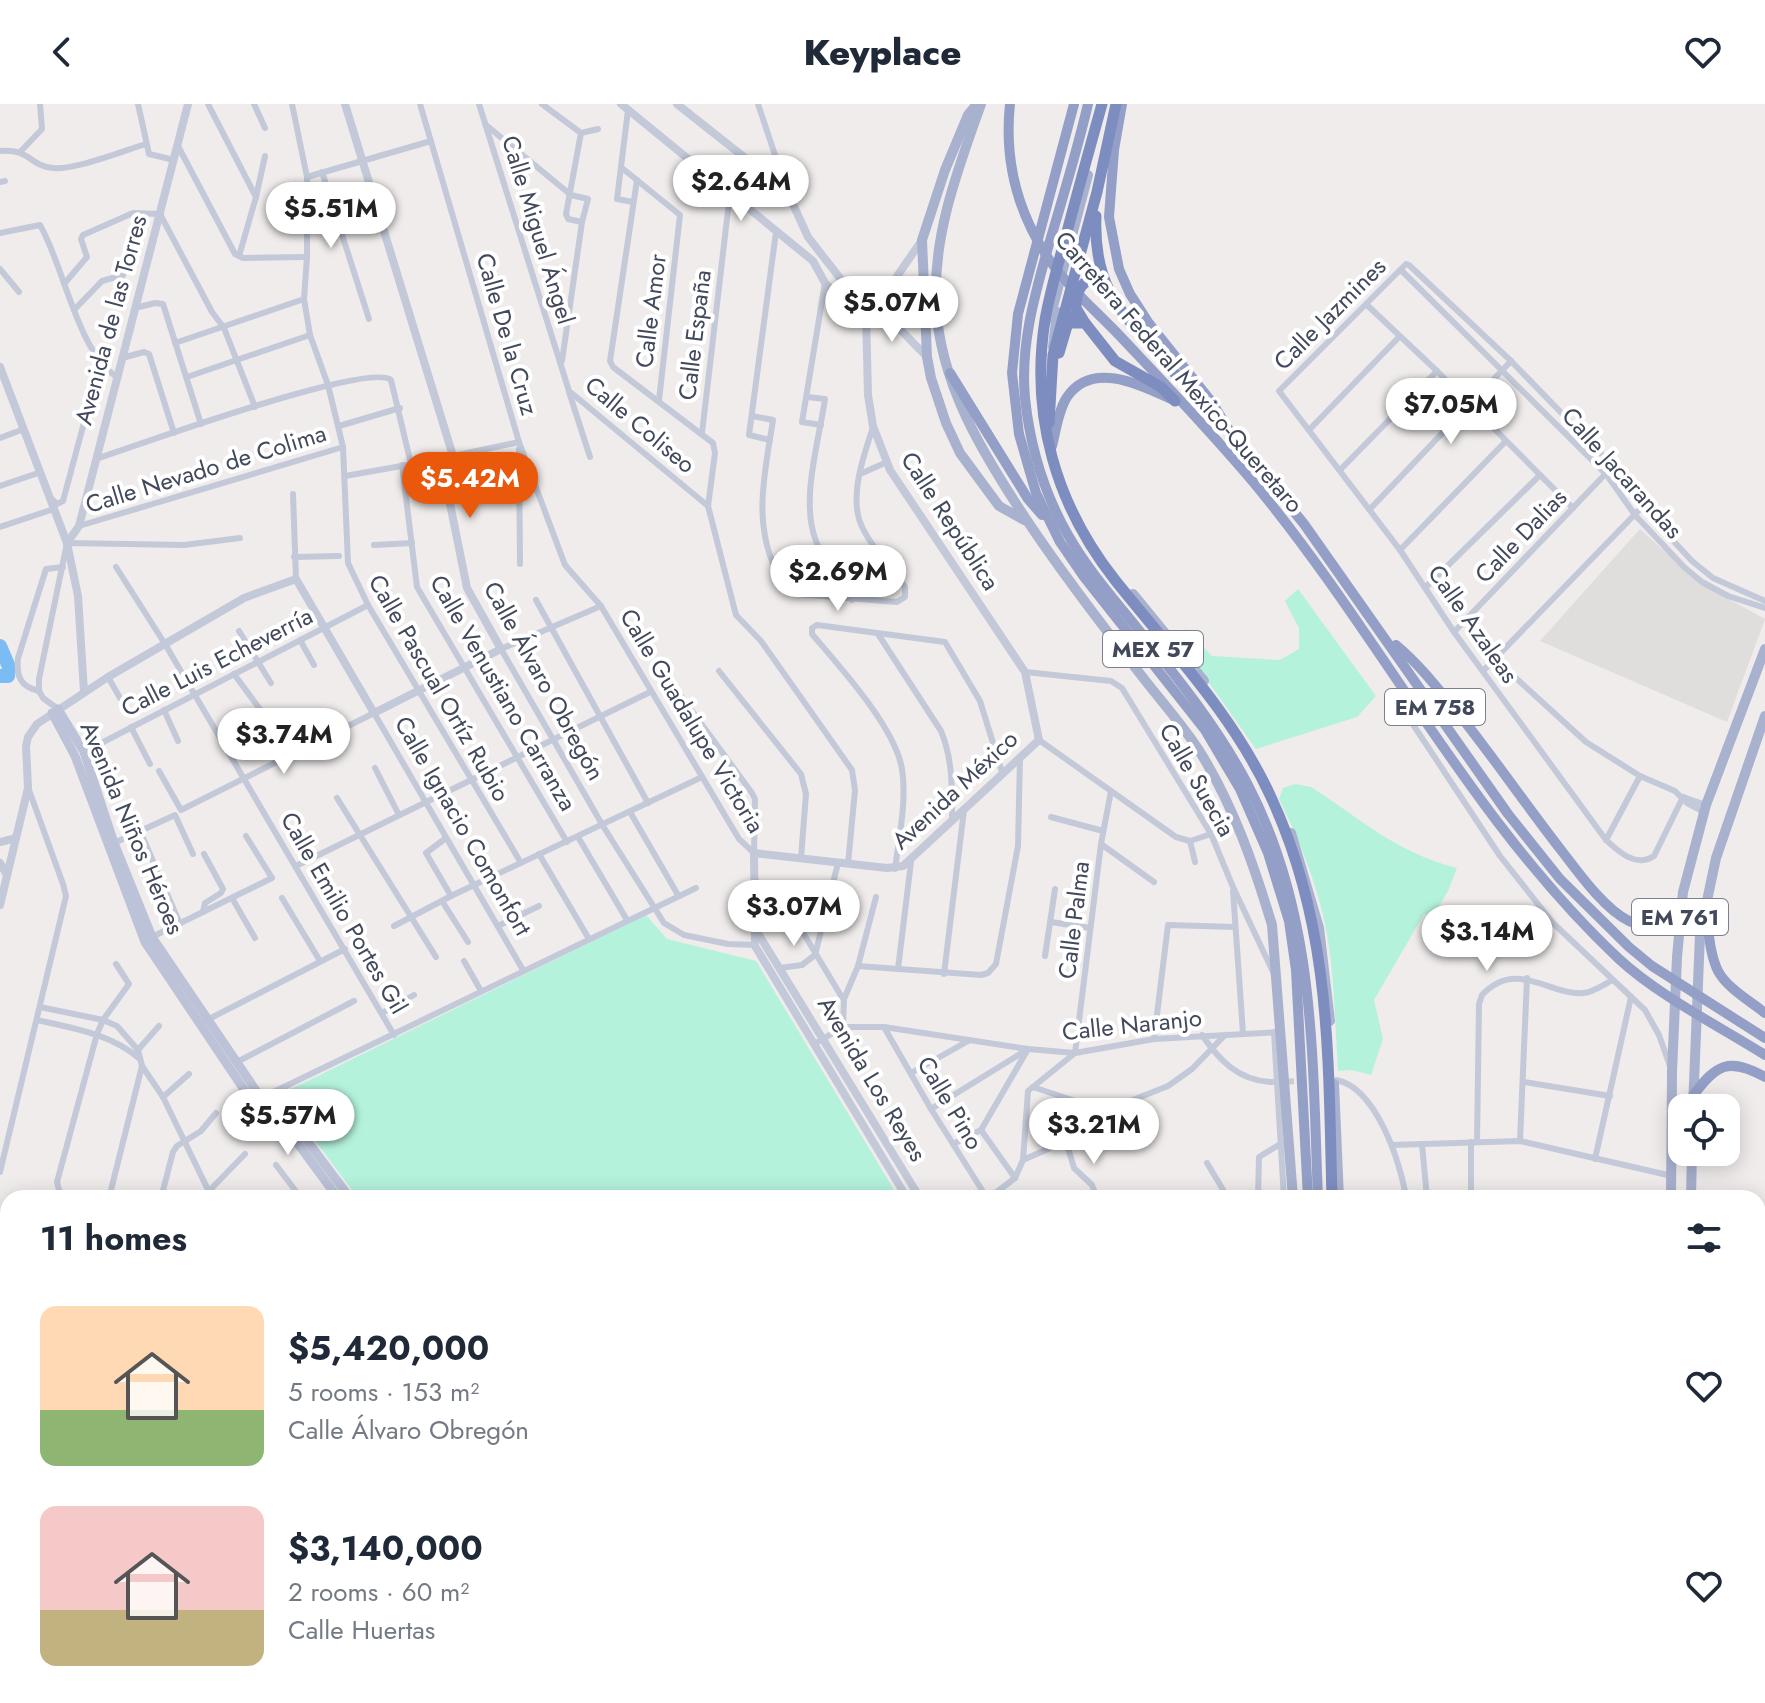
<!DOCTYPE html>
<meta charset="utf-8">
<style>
body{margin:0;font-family:Jost,sans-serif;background:#f2f2f3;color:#1f2937;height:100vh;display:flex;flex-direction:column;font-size:30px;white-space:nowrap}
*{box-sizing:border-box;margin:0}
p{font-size:26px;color:#747a83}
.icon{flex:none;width:44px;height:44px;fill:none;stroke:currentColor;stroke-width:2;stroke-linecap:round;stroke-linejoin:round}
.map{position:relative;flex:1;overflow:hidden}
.side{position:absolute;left:0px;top:1086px;width:1766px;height:514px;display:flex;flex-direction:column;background:#fff;border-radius:24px 24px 0 0;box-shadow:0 4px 20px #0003}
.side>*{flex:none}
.fabs{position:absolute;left:1668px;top:990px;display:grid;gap:16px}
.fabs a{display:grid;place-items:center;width:72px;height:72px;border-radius:16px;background:#fff;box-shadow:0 4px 20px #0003;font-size:40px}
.price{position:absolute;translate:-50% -68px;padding:0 18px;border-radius:28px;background:#fff;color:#222;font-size:26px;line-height:52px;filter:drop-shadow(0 2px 4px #0008)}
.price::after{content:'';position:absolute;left:50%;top:48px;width:24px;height:18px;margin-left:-12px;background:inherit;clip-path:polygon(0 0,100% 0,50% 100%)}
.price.active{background:#ea580c;color:#fff}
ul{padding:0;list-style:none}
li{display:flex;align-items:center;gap:24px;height:200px;padding:0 40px}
li span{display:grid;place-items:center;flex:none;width:224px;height:160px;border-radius:16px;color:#555}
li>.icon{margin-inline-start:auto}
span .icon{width:96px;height:96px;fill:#fffc;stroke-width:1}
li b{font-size:34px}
h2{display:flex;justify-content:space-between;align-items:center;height:96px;padding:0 40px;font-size:34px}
header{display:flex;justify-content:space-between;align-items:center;height:104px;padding:0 40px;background:#fff;font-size:36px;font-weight:800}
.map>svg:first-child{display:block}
</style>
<header><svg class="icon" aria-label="back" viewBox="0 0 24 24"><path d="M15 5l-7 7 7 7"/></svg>Keyplace<svg class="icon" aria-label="heart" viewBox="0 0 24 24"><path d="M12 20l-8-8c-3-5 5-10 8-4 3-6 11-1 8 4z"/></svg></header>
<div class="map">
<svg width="1765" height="1599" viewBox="0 0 1765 1599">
<rect width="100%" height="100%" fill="#efeceb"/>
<!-- education -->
<polygon fill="#e0dddd" points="1640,425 1701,480 1765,515 1727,618 1540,537"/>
<!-- green -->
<g fill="#b4f2dc">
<polygon points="1298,485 1376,592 1357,613 1256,645 1175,531 1186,525 1212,552 1280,556 1299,545 1299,524 1285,497"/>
<path d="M 1295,680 L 1311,683 C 1361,715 1397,749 1457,764 L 1448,787 L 1433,812 L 1424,810 L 1374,896 L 1383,935 L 1371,971 L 1351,966 L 1338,967 C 1335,924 1335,880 1328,836 C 1320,787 1301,739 1279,695 L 1283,684 Z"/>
<polygon points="646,811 667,835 756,857 899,1094 358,1094 302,1019 272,998 271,995"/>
<polygon points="612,1592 807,1592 808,1599 615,1599"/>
</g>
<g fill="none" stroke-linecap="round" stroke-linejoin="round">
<!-- river -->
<polyline stroke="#7cbcf4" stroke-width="14" points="0,542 9,563 8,572 0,572"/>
<!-- minor-tunnel -->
<polyline stroke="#cccbce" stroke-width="6" stroke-dasharray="6 3" stroke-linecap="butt" points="1270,978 1302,977"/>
<!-- minor -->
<g stroke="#c3c9d8" stroke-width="6">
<polyline points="138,0 149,50 174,56"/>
<polyline points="208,0 256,93 239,152"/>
<polyline points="254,0 265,24"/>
<polyline points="292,0 307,73 307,153 304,195 310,231 328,281 343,343 348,459 368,501 521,759"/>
<polyline points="420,0 519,338 565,461 601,502 739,735 754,749"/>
<polyline points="479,0 569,287 708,402"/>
<polyline points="542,0 581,29"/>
<polyline points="758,0 787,87"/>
<polyline points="628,6 617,95 633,98"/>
<polyline points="486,21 571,91 588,95 582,118 562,257"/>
<polyline points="178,42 235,150 243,154 307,153"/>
<path d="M 0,47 C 30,44 29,62 53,64 C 75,66 123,47 146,40"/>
<polyline points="21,47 42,25 40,0"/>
<polyline points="622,64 680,111 659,296"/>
<polyline points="322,68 369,215"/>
<polyline points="307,73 431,37"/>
<polyline points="637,76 610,257 613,263 713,339 715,349 708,402 736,511 761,537 852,666 855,686 848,760"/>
<polyline points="0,78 5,77"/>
<polyline points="256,93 265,52"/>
<polyline points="582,118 568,115 566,110 581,29 598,25"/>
<path d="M 0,129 L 40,121 C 64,162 77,247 117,273"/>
<polyline points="0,165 19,188"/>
<polyline points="1401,166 1606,370 1635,411 1684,463 1702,478 1728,492 1765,504"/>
<polyline points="64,180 87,153 81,135 83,131 133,109 160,110 212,208 224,224 255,303"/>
<polyline points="1367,201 1437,267 1573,404"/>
<polyline points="135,204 155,199 163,200 201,320"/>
<polyline points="74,206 102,177 123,171"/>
<polyline points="175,239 304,195"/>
<polyline points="122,254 144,248 149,250 174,329"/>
<polyline points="187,273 310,231"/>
<polyline points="569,288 590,353"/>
<path d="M 807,293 L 825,295 C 819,337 800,397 816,437 C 824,458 840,478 852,496"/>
<path d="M 752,312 L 773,316 C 765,368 752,419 777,468 C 782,478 785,488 797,490 L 897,498 L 905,493 L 905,483 C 892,465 865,436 859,415 C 851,386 864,351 873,323"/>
<polyline points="821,321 802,318 825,179"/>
<polyline points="339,322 400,304"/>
<polyline points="1310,325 1399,233"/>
<polyline points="702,329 730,89"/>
<polyline points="0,334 24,325"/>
<polyline points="770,336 749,331 776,128"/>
<polyline points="519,345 520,460"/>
<polyline points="453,352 519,338"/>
<path d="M 96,355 C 135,342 369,257 391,276 L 411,360"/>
<polyline points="402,361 417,483 567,738"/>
<polyline points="1341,365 1437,267"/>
<polyline points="860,370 887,358"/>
<polyline points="345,372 441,355"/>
<polyline points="0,382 41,368"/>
<polyline points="293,390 296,475"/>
<polyline points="51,394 57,400 63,397 100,259"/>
<polyline points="1370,405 1511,257"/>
<polyline points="79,422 343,343"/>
<polyline points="0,423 54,405"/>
<polyline points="374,441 412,439"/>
<polyline points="1400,446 1505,338"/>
<polyline points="294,453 339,452"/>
<polyline points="116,463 165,540 394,931"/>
<polyline points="1426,483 1540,371"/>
<polyline points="536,496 648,699"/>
<polyline points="601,502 501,545 603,722 664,819 684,831 728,840 756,841"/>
<polyline points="239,527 271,579"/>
<polyline points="1454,528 1613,362"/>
<path d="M 878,530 L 941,627 C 953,656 952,685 952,716"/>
<polyline points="300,536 314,561"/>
<polyline points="1495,555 1586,638 1640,672 1675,687 1687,699 1704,708"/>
<polyline points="719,567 801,670 806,690 801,754"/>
<polyline points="1483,567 1642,403"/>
<polyline points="1025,568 1111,577 1122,584 1211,730 1233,783 1274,870"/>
<polyline points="108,573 120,594"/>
<polyline points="1400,585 1414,622 1500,752 1553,819 1645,906 1659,931 1670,962"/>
<polyline points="39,587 39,575 67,439 184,441 240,434"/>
<path d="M 39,587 C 21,583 16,573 18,554 L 46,465 L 63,463"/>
<polyline points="39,587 43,594 58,605"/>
<polyline points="678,588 752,689 755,695 754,749"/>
<polyline points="164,606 178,637"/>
<polyline points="290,610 307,643"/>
<polyline points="131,623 150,660"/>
<polyline points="220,633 262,608 234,570"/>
<polyline points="1039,636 1176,733 1190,737 1211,730"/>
<polyline points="84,648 368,501"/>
<polyline points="375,664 399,711"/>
<polyline points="159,667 181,706 374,609 523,866"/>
<path d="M 1683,693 L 1654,752 C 1636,764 1619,748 1606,736 L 1454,528 L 1400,446 L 1279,287 L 1406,160 L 1409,161 L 1511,257 L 1613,362 L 1642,403 L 1692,457 L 1713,474 L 1765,497"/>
<polyline points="1683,693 1706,701"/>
<polyline points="337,694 436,853"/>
<polyline points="630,708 678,791"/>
<polyline points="1051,713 1103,727"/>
<polyline points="140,727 180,820"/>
<polyline points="578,733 627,816"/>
<polyline points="446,734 426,749 451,792"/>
<polyline points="1606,736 1640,672"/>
<polyline points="1190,737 1195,758"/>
<polyline points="112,740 175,711 193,750"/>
<polyline points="1101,740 1154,778"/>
<polyline points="539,750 589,835"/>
<polyline points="296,762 650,588"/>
<path d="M 895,765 C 899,733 907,697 902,665 C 895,623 840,563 812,530 L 812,524 L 817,521 L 945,538 L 980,597 L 1002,668"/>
<polyline points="755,778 775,782 843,895"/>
<polyline points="1233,787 1243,929"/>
<polyline points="232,794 255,834"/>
<polyline points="282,794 320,857"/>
<polyline points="442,797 468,838"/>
<polyline points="203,808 205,799 221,789 223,785 204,750"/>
<polyline points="1051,818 1090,824"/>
<polyline points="394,822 451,792 702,673"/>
<polyline points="498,822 539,802"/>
<polyline points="152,833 272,774 246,732"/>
<polyline points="1045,852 1055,785"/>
<polyline points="464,857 481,887"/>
<polyline points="858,862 981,871 988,869 996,860 1018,742 1020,653"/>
<polyline points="780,864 802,861 815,851 838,759"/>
<polyline points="898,865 911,758"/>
<polyline points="944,870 964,706"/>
<polyline points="40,903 103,916 117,922 138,946 142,962 163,993 212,1094"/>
<polyline points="382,909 414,891"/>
<path d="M 37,916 C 73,924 111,930 140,955"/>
<polyline points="205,917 345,845"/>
<polyline points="843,923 884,923 1028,945 1075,949 1154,935 1280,928"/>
<polyline points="884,923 931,1005 987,1094"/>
<polyline points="1274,928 1284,1094"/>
<path d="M 1202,931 C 1219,956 1238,976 1270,978"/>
<polyline points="1154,935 1168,821 1234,823"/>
<polyline points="816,939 843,923 844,895 858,862 876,793"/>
<polyline points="137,947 159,922"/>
<polyline points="237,958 354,897"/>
<polyline points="911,969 970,936"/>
<path d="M 1336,976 C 1376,983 1401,1059 1406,1094"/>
<polyline points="1524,978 1610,992"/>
<polyline points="1033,983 1105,1007"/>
<polyline points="163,993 189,970"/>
<polyline points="261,994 696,784"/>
<polyline points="931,1005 1025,947"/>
<polyline points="981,1026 1015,1074"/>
<polyline points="1066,1037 1074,1064 1092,1081 1097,1094"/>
<polyline points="1520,1037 1527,874"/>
<polyline points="1471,1038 1471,1094"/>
<path d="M 1477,1038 L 1479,900 L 1482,891 C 1517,854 1549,892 1584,889 C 1594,888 1604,880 1613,876"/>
<polyline points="953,1040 981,1026 1028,945"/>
<polyline points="1422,1040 1427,1094"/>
<polyline points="1392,1041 1520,1037 1672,1072"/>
<polyline points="1595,1055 1631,893"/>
<polyline points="1023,1056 1066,1037 1105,1007 1168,982 1192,965 1225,931"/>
<polyline points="1207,1059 1228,1094"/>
<polyline points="276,1061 301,1094"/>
<polyline points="0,1068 66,792 63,780 29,686"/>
<polyline points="209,1087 245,1050"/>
<polyline points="66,1094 60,1090 57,1078 97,930 103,916 129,880 116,860"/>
<polyline points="109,1094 142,962"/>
<polyline points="161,1094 173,1048 177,1042 201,1027 216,1009"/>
<polyline points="267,1094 269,1091"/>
<polyline points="989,1094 1015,1074 1023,1056 1028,987 1075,949 1101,740 1111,687"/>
<polyline points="1258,1094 1259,1053 1282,1039"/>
<polyline points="0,1197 8,1184"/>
<polyline points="1758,1212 1765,1189"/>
<polyline points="1758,1247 1765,1249"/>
<polyline points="0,1336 8,1325"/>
<polyline points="1758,1413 1765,1409"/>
<polyline points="0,1528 8,1534"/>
<polyline points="1758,1578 1765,1578"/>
<polyline points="1758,1587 1765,1587"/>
<polyline points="80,1592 87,1599"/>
<polyline points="840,1592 841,1599"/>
<polyline points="1004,1592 1006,1599"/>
<polyline points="1137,1592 1138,1599"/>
<polyline points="295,1599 300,1592"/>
<polyline points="370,1599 375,1592"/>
<polyline points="446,1599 452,1592"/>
<polyline points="1198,1599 1207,1592"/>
<polyline points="1299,1599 1301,1592"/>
<polyline points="1414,1599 1416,1592"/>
<polyline points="1743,1599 1743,1592"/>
</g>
<!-- tertiary -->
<g stroke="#c3c9d8" stroke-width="8">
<polyline points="621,0 813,157 825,179 836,190 866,210 891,216 927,253"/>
<polyline points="677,0 787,87 808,133 843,178 860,191 866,210 868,291 873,322 890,366 1025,568 1039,636 903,762 887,764 754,749 755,842 907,1094"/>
<path d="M 891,181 C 899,192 898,205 891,216"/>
<polyline points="860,191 891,181 922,136"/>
<polyline points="0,263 67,439 78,492 84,588"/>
<polyline points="67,439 79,422 188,0"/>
<polyline points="0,738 16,734"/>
<polyline points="0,759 7,771"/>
<polyline points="0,801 28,684 26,642 28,633 37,620 108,573 244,494 296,475 374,609 501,545 467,484 441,355 453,352 345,0"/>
<polyline points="756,826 920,1094"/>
<polyline points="0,1122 8,1128"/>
<polyline points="508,1592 511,1599"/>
<polyline points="1063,1592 1065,1599"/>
<polyline points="1077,1592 1079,1599"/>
<polyline points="1245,1592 1250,1599"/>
<polyline points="1265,1592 1294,1599"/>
<polyline points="110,1599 116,1592"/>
</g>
<!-- secondary -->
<g stroke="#bcc2d7" stroke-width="9">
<polyline points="58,605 84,648 114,739 152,833 261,994 302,1030 350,1094"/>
<polyline points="52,609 75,652 145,838 253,999 296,1037 338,1094"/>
<polyline points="0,1406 8,1412"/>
<polyline points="0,1430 8,1436"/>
<polyline points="209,1592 218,1599"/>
<polyline points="248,1592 256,1599"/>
<polyline points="595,1592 598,1599"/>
<polyline points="608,1592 610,1599"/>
</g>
<!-- primary -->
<g stroke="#a8b1ce" stroke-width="10">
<polyline points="977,0 968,11 945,66 922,136 927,253 931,274 946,319 960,349 999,402 1024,416"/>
<path d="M 981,0 C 958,65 933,130 936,199 C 939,279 983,350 1026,415 C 1062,469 1101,520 1141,571 C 1160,596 1183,621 1200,648 C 1233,701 1254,761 1272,821 L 1293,1094"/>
<polyline points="1050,214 1088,71"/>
<polyline points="1053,243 1057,208"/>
<polyline points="1133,490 1204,577"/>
<polyline points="1291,729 1319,824 1330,917"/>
<polyline points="1334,980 1339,1094"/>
<polyline points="1693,1004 1700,830 1716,754 1765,612"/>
<polyline points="1671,1094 1672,968 1677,853 1683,788 1706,701 1765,545"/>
<polyline points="1691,1094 1692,1048"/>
<polyline points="1317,1592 1317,1599"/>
<polyline points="1577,1599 1579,1592"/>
<polyline points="1600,1599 1602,1592"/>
</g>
<!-- trunk -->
<g stroke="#939fc7" stroke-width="10">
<path d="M 1010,0 C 1004,56 1017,107 1048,154 C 1067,182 1096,207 1120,232 C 1167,282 1215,332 1259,385 C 1384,538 1474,719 1619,855 C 1659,892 1719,922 1765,951"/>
<polyline points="1074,0 1018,210 1012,269 1019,330 1036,389 1060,438 1084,473 1205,626 1240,685 1268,749 1289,817 1296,866 1308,1094"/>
<path d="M 1088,0 C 1077,47 1063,93 1049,140 C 1035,190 1020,241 1025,294 C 1030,342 1044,389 1068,431 C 1085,461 1107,487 1129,514 C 1172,567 1216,620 1248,681 C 1316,812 1312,950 1318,1094"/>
<polyline points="1122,0 1114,46 1109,113 1119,165 1130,190 1148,218 1211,297 1232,331 1304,420 1508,710 1560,775 1629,843 1652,862 1765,934"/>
<polyline points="950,269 1028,395 1042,411"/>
<path d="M 1052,342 C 1056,327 1058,307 1067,293 C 1092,256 1141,281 1171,295"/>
<path d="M 1396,541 C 1420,561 1438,585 1458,609 C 1494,654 1526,701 1561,746 C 1578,768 1604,805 1629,817 C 1647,826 1665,819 1680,808"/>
<path d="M 1705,805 C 1709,825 1709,849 1718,867 C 1727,884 1750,897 1765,909"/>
<path d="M 1693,992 C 1716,960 1729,953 1765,973"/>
<polyline points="1331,1592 1331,1599"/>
<polyline points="1342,1592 1342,1599"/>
</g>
<!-- motorway -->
<g stroke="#7e8dc0" stroke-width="11">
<path d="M 1102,0 C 1090,43 1078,86 1067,128 C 1059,157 1050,187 1045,216 C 1030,312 1056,401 1115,476 C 1170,545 1233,611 1270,691 C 1332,823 1328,953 1332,1094"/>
<path d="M 1096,112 C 1093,184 1121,208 1165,258 C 1187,283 1208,308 1232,331"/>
<polyline points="1070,219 1085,219 1115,257 1161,283 1175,297"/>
<path d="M 1085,219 L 1076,204 C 1076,192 1079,178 1092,176 L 1098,180 L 1103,189"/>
<polyline points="1059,249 1070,212"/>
<polyline points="1049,319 1053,251 1097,88 1116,0"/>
<polyline points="1358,1592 1358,1599"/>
</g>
</g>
<g text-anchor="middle" stroke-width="8" stroke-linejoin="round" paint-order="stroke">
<!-- shield labels -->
<g fill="#fff" stroke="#7b808c" stroke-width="2">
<rect x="1103" y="527" width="100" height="36" rx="6"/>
<rect x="1385" y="585" width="100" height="36" rx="6"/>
<rect x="1632" y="795" width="96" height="36" rx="6"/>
</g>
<g font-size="22" font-weight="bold" fill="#42495b">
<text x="1153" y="553">MEX 57</text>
<text x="1435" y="611">EM 758</text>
<text x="1680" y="821">EM 761</text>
</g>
<!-- street labels -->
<g font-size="24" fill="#42495b" stroke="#fff">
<text transform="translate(538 126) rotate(73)" y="8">Calle Miguel Ángel</text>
<text transform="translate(651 207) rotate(-83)" y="8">Calle Amor</text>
<text transform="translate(1330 210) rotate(-45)" y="8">Calle Jazmines</text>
<text transform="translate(111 216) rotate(-75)" y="8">Avenida de las Torres</text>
<text transform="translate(507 230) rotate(74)" y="8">Calle De la Cruz</text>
<text transform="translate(695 231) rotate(-83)" y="8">Calle España</text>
<text transform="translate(1179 268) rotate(49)" y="8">Carretera Federal Mexico-Queretaro</text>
<text transform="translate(640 321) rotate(40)" y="8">Calle Coliseo</text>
<text transform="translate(206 365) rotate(-17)" y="8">Calle Nevado de Colima</text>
<text transform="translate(1622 369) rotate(48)" y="8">Calle Jacarandas</text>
<text transform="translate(950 417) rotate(57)" y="8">Calle República</text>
<text transform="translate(1521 432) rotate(-46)" y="8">Calle Dalias</text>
<text transform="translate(1473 520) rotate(55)" y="8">Calle Azaleas</text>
<text transform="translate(217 558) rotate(-27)" y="8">Calle Luis Echeverría</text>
<text transform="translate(544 577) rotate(61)" y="8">Calle Álvaro Obregón</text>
<text transform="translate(439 584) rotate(60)" y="8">Calle Pascual Ortíz Rubio</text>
<text transform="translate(503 589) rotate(60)" y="8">Calle Venustiano Carranza</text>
<text transform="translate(692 617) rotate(59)" y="8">Calle Guadalupe Victoria</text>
<text transform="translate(1197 676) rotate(60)" y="8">Calle Suecia</text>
<text transform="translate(955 686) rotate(-43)" y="8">Avenida México</text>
<text transform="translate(463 722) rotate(60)" y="8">Calle Ignacio Comonfort</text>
<text transform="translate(132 724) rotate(67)" y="8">Avenida Niños Héroes</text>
<text transform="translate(344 809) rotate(60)" y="8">Calle Emilio Portes Gil</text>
<text transform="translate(1074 816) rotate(-83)" y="8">Calle Palma</text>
<text transform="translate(1132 921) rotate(-6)" y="8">Calle Naranjo</text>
<text transform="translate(872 975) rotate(59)" y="8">Avenida Los Reyes</text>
<text transform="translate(950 999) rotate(59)" y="8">Calle Pino</text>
</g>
</g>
</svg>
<div class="fabs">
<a><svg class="icon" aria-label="locate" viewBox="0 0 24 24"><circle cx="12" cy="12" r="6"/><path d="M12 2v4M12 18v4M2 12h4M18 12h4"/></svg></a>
</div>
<b class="price" style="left:741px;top:119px">$2.64M</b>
<b class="price" style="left:331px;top:146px">$5.51M</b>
<b class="price" style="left:892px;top:240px">$5.07M</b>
<b class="price" style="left:1451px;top:342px">$7.05M</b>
<b class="price active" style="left:470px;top:416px">$5.42M</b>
<b class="price" style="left:838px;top:509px">$2.69M</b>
<b class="price" style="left:284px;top:672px">$3.74M</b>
<b class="price" style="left:794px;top:844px">$3.07M</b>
<b class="price" style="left:1487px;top:869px">$3.14M</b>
<b class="price" style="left:288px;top:1053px">$5.57M</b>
<b class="price" style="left:1094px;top:1062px">$3.21M</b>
<section class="side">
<h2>11 homes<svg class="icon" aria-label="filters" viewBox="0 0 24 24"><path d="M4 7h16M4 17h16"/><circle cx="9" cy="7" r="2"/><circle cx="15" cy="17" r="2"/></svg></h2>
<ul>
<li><span style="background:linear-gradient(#ffd9b3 65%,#8fb573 0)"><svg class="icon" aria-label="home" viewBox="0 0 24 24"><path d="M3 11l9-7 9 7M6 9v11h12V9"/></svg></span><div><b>$5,420,000</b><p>5 rooms · 153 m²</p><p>Calle Álvaro Obregón</p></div><svg class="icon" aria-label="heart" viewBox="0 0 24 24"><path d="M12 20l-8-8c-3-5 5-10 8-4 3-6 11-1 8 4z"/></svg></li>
<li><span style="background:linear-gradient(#f6c9c9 65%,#c2b280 0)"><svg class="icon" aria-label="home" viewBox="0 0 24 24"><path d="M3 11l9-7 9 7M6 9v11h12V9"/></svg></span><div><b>$3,140,000</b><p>2 rooms · 60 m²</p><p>Calle Huertas</p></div><svg class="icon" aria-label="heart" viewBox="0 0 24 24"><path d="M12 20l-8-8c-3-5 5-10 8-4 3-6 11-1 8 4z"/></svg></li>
</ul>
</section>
</div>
